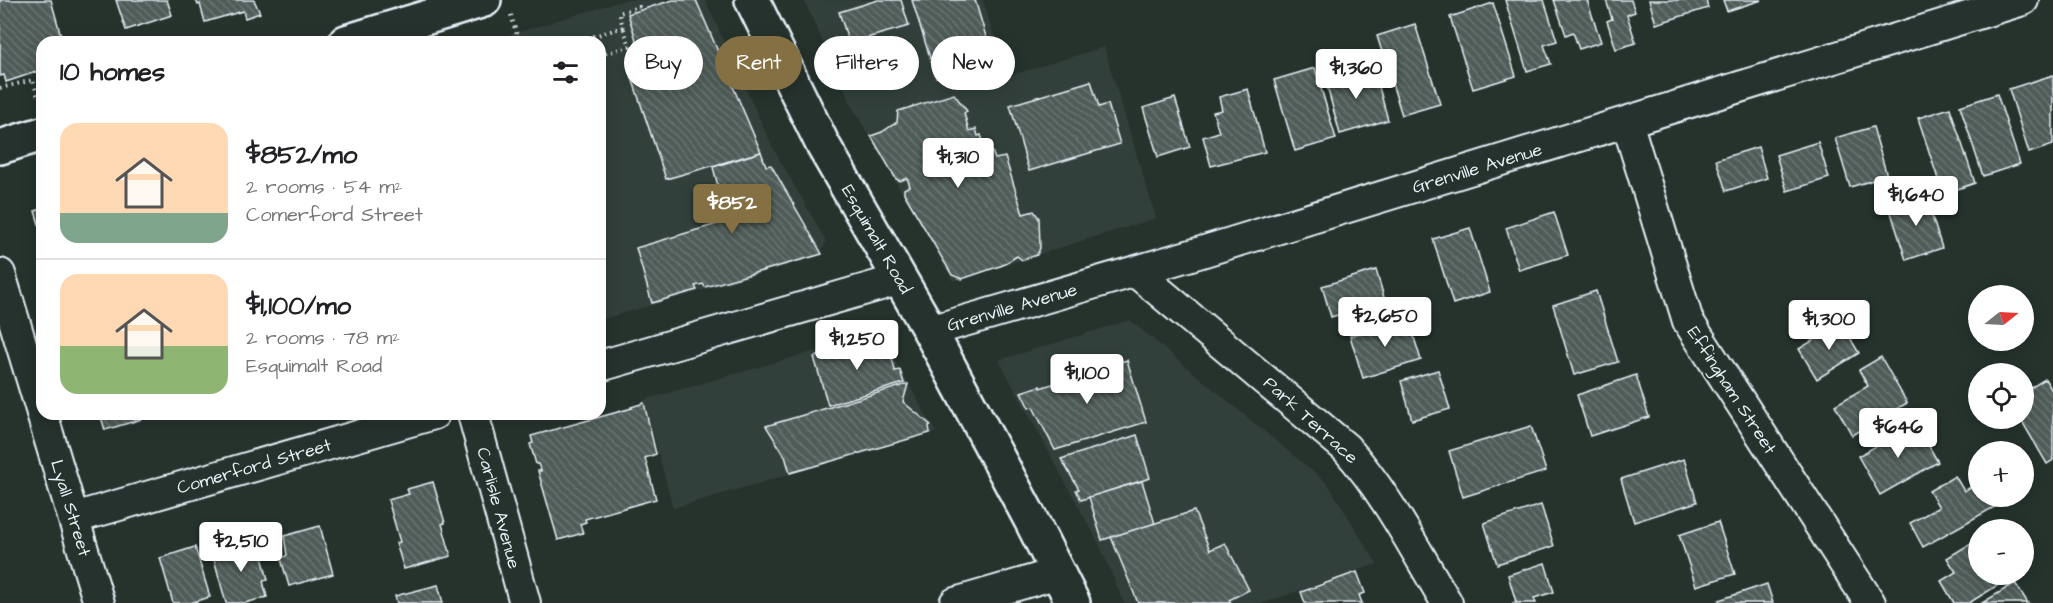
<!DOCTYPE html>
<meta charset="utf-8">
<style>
body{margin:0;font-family:"Architects Daughter",sans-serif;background:#f2f2f2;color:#202124;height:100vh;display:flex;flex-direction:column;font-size:22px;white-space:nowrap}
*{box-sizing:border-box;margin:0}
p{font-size:20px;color:#757577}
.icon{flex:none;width:33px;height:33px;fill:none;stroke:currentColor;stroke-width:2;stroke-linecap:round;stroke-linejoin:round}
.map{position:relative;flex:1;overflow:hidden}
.drawer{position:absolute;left:36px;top:36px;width:570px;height:384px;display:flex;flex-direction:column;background:#fff;border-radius:18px;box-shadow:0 3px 15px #0003}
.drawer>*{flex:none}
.guide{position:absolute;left:624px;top:36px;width:570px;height:54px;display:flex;gap:12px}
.needle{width:39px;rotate:72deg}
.tools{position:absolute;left:1968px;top:285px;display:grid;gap:12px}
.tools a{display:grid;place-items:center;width:66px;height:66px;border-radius:50%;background:#fff;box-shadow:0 3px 15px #0003;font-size:30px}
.price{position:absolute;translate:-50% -51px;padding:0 14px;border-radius:6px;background:#fff;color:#222;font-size:20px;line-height:39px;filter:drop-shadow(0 2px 3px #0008)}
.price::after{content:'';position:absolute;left:50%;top:36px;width:18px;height:14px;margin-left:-9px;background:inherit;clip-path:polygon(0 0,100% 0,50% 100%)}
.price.selected{background:#847042;color:#fff}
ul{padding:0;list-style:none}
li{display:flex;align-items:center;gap:18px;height:150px;padding:0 24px}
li+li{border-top:2px solid #e0e0e0}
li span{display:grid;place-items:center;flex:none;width:168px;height:120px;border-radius:18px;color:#555}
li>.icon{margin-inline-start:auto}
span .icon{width:72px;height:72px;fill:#fffc;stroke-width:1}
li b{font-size:26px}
h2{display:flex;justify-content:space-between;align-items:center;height:72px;padding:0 24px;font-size:26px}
.chip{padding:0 21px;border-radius:27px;background:#fff;box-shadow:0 3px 15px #0003;font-size:21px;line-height:54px}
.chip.selected{background:#847042;color:#fff}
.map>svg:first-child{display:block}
</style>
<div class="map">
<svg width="2053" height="603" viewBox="0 0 2053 603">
<defs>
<pattern id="building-back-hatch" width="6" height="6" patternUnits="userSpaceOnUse" patternTransform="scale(1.5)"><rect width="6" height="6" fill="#505c59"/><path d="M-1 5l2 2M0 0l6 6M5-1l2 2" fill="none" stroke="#697472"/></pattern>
</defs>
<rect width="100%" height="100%" fill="#26332d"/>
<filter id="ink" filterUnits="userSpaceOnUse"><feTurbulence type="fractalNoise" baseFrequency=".0167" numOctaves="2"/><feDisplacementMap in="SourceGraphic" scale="12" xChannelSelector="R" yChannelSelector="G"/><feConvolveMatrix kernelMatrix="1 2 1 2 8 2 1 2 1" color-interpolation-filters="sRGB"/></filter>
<g filter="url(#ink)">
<!-- built -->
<g fill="#333f3a">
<polygon points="625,0 705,0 773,148 826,241 820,256 600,320 600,42 486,42"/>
<polygon points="804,0 983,0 1006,77 1104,47 1156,218 953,281 853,108"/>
<polygon points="1130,320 1328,484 1377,564 1263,603 1124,603 1100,546 999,360"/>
<polygon points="879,333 936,432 673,508 644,400"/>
</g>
<!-- building -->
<g fill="url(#building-back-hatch)" stroke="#e8f1f8" stroke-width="1.5">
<polygon points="0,0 51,0 61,36 48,40 49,42 42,42 42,70 6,82 4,75 0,76"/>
<polygon points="116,0 167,0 172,15 126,30"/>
<polygon points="196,0 254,0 260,13 245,18 243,11 205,22 200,4 198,5"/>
<polygon points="673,0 696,0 761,152 666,179 629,69 636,58 641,56 628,14"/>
<polygon points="878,0 901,0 909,26 849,43 839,12"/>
<polygon points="912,0 975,0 993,60 936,77"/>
<polygon points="1505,0 1544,0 1557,41 1544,45 1551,64 1527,71"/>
<polygon points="1554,0 1587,0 1601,42 1579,49 1573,32 1566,35"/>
<polygon points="1606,0 1631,0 1635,12 1627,15 1636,43 1616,49 1607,21 1612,19"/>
<polygon points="1649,0 1706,0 1708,8 1656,24"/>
<polygon points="1723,0 1762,0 1727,11"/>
<polygon points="1493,3 1516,76 1473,89 1450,17"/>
<polygon points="1415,24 1440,104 1402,115 1377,36"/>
<polygon points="1373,65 1388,120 1340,134 1325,79"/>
<polygon points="1315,68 1336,139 1295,151 1274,80"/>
<polygon points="2053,75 2053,145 2029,153 2009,89"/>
<polygon points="1091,81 1099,107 1108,104 1120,144 1029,171 1010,105"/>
<polygon points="1248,89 1265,152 1211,166 1203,137 1219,132 1213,112 1222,110 1219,97"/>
<polygon points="954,94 967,111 964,113 969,131 976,129 978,136 981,135 987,153 992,151 995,159 1005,157 1023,214 1034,211 1039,218 1040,248 1037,255 1022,260 1017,256 1003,265 962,279 952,275 904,193 904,189 910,186 907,178 900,181 896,179 871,136 882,132 897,122 898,111"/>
<polygon points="1997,94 2020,164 1983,176 1960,106"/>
<polygon points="1175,98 1190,147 1158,157 1143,108"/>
<polygon points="1950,108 1975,183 1943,194 1918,118"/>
<polygon points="1873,127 1887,176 1850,187 1835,138"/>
<polygon points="1818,142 1829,178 1787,191 1776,155"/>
<polygon points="1758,147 1767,178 1726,191 1716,160"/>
<polygon points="761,152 766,166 771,165 822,254 705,287 703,284 695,286 697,290 652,303 636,248 727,221 713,167"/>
<polygon points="1925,194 1942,248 1906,260 1889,206"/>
<polygon points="42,209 42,234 35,211"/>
<polygon points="1554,212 1568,255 1519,270 1506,228"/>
<polygon points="1470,228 1490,292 1453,304 1433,239"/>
<polygon points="1376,270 1385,301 1331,317 1322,286"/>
<polygon points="1596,291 1618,362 1574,375 1553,305"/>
<polygon points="1408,318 1421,360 1363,378 1350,336"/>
<polygon points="1841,323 1859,353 1817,379 1799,349"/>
<polygon points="882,337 886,354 891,353 895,371 900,370 904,383 828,405 814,357"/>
<polygon points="1881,357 1907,403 1852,435 1835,405 1868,386 1859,370"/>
<polygon points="1127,360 1146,422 1055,450 1033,407 1029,408 1021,392 1040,386 1040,388"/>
<polygon points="1438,370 1450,409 1412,420 1401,381"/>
<polygon points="1636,375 1649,417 1590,436 1577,395"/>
<polygon points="2045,379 2053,392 2053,460 2047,464 2020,418 2024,418 2024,392"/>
<polygon points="908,384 903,402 931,425 929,426 930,433 790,473 785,456 766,426"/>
<polygon points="644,403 656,454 645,458 656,499 585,519 586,522 580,524 583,533 558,540 538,471 541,471 538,464 536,464 530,444 533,443 531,436 632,408 631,407"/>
<polygon points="100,414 148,414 141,416 142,419 105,430"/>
<polygon points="1916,424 1938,462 1880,495 1858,456"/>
<polygon points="1531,426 1546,471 1463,497 1449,451"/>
<polygon points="1137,435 1150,478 1081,500 1076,490 1079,489 1061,459"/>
<polygon points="1684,459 1697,502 1634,522 1621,479"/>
<polygon points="1955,476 1964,491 1978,483 1978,496 1990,496 1996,506 1923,547 1910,523 1939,507 1929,491"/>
<polygon points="1142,481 1155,524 1102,540 1089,497"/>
<polygon points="433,482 445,523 442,524 451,556 404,569 396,543 400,542 388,500 409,494 407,489"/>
<polygon points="1541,505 1554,546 1497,564 1484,523"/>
<polygon points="1194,511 1210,550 1225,543 1249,590 1229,600 1231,603 1138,603 1111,537"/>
<polygon points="1718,522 1735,574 1696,586 1679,535"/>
<polygon points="320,526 333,574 289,586 281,559 287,555 284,536"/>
<polygon points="1978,539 1978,574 2016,574 1969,603 1954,603 1941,581 1956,572 1947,558"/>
<polygon points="242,543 244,549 259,545 268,580 263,581 267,597 245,603 226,603 212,552"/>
<polygon points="195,547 210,597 190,603 173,603 160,558"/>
<polygon points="1545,563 1554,592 1534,598 1536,603 1512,603 1516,602 1508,575"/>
<polygon points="1357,572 1365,593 1359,595 1362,603 1305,603 1301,592"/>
<polygon points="2015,583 2028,603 1982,603"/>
<polygon points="1767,584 1773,603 1720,603 1719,600"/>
<polygon points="438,585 443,603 397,603 395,596"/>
</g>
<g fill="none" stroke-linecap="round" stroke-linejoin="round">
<defs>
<g id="minor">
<polyline points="1627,122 1688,321 1870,603"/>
<path d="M 1136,272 L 1346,448 C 1387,494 1415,550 1447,603"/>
<polyline points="0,274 42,413"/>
<polyline points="930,331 1198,253 2023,0"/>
<polyline points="600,366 901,279"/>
<polyline points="42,414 99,603"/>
<polyline points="473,414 525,603"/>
<polyline points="74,518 434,414"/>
<polyline points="955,603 1058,573"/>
</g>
<g id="tertiary">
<polyline points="346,42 484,0"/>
<polyline points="0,147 42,134"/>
</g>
<polyline id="secondary" points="752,0 823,145 930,331 1031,520 1073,603"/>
</defs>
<!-- minor casing -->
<use href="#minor" stroke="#e8f1f8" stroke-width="34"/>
<!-- tertiary casing -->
<use href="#tertiary" stroke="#e8f1f8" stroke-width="38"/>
<!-- secondary casing -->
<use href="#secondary" stroke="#e8f1f8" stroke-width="38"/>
<!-- path -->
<g stroke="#e8f1f8" stroke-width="4" stroke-dasharray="1.5 4.5" stroke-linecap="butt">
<polyline points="511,15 519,42"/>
<polyline points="576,42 623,27 619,13 639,7 640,10"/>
<polyline points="600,55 630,46 623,27"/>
<polyline points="0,88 33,80 38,97"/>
</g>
<!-- minor -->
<use href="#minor" stroke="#26332d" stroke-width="30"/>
<!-- tertiary -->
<use href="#tertiary" stroke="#26332d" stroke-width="33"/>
<!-- secondary -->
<use href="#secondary" stroke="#26332d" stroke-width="33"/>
</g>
</g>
<g text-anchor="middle" stroke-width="4.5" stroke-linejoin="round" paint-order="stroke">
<!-- street labels -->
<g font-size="18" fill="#e8f1f8" stroke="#26332d">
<text transform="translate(1477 168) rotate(-17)" y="6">Grenville Avenue</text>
<text transform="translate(877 239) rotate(60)" y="6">Esquimalt Road</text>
<text transform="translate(1012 307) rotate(-16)" y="6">Grenville Avenue</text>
<text transform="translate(1732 390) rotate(57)" y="6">Effingham Street</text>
<text transform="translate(1311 420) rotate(42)" y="6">Park Terrace</text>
<text transform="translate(254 466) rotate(-16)" y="6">Comerford Street</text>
<text transform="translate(71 508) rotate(73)" y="6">Lyall Street</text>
<text transform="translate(499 508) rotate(75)" y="6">Carlisle Avenue</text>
</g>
</g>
</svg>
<div class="tools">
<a><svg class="needle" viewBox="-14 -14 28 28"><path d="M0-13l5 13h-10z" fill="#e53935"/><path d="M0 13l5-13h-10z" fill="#757577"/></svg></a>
<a><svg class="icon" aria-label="locate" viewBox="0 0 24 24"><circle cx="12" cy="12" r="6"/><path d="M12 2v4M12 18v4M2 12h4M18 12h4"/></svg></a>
<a>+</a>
<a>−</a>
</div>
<b class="price" style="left:1356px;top:100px">$1,360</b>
<b class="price" style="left:958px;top:189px">$1,310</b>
<b class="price" style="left:1916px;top:227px">$1,640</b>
<b class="price selected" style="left:732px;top:235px">$852</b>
<b class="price" style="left:1385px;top:348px">$2,650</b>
<b class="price" style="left:1829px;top:351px">$1,300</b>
<b class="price" style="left:857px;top:371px">$1,250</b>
<b class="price" style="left:1087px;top:405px">$1,100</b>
<b class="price" style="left:1898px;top:459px">$646</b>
<b class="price" style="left:241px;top:573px">$2,510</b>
<div class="guide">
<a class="chip">Buy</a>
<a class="chip selected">Rent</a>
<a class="chip">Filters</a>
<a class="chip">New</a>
</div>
<section class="drawer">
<h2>10 homes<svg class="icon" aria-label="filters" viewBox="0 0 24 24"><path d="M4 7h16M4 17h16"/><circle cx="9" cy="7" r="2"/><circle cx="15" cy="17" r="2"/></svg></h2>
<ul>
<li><span style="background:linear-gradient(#ffd9b3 75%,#7fa58c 0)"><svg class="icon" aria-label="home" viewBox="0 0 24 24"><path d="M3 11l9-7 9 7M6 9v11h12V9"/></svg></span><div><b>$852/mo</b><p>2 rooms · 54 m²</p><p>Comerford Street</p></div></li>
<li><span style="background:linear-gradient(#ffd9b3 60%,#8fb573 0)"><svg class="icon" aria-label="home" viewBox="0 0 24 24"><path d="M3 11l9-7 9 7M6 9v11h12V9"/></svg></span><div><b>$1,100/mo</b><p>2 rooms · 78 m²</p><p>Esquimalt Road</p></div></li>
</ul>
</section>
</div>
